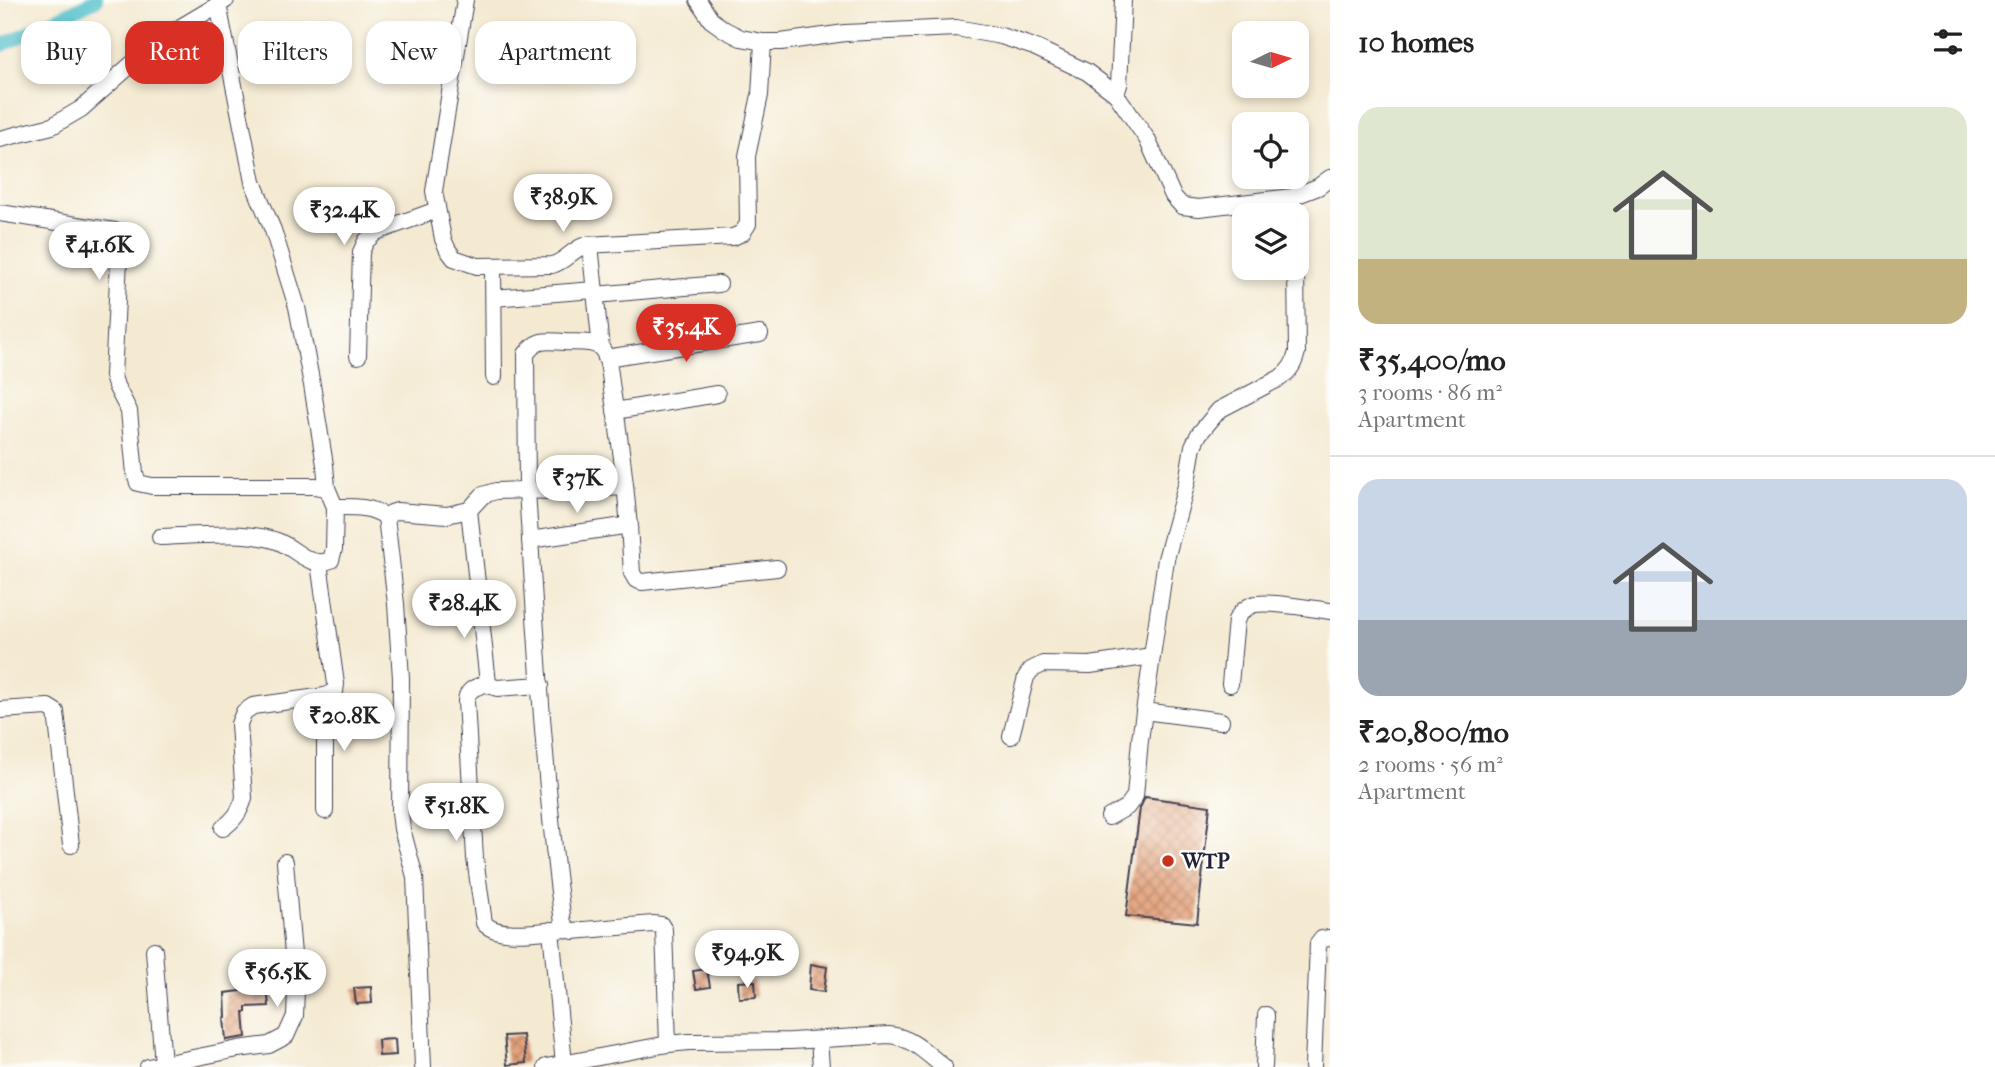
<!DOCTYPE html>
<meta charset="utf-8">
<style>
body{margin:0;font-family:"IM FELL French Canon",serif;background:#f2f2f2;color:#222;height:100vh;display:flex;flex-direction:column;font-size:26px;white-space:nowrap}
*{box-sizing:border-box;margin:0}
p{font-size:23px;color:#767676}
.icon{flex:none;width:38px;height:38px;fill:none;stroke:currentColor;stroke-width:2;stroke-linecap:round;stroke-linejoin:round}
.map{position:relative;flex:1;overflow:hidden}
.details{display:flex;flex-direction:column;background:#fff;width:665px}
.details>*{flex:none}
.guide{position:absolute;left:21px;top:21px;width:665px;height:63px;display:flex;gap:14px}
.needle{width:46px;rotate:85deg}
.fabs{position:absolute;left:1232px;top:21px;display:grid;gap:14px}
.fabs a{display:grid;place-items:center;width:77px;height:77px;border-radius:14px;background:#fff;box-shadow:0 4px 10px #0003;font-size:35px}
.price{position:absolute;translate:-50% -60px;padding:0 16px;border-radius:24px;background:#fff;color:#222;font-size:23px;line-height:46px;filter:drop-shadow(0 2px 4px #0008)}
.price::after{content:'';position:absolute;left:50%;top:42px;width:21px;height:16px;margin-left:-10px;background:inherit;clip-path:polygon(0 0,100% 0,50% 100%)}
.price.active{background:#d93025;color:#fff}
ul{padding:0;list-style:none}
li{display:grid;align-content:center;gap:14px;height:371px;padding:0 28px}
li+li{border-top:2px solid #e0e0e0}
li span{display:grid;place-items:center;height:217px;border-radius:21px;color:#555}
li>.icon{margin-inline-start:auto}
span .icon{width:126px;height:126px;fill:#fffc;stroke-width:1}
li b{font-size:30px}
h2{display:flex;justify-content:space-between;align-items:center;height:84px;padding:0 28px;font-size:30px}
.chip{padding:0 24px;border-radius:21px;background:#fff;box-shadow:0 4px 10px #0003;font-size:24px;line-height:63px}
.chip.active{background:#d93025;color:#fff}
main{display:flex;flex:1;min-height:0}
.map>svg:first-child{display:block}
</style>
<main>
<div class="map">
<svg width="1330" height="1067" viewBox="0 0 1330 1067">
<defs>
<pattern id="building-cross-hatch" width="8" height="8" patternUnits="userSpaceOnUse" patternTransform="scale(1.75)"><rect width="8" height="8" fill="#e4a37c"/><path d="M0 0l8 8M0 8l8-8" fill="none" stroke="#b88467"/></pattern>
</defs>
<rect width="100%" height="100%" fill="#fdfcf7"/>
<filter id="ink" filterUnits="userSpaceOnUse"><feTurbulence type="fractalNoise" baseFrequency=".0143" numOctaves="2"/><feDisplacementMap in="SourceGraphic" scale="14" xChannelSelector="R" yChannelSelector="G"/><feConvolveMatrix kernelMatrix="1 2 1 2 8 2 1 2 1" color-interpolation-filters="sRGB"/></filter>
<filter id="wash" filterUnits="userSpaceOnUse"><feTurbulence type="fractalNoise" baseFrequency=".00686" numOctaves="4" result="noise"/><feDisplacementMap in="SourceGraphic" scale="28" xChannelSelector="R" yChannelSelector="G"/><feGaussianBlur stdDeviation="1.57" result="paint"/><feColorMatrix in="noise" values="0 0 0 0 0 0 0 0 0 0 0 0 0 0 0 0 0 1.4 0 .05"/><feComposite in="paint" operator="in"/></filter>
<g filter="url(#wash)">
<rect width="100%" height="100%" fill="#f4ead2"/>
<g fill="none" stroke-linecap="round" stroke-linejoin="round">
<!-- canal -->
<polyline stroke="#54c1cc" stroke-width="14" points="0,46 96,0"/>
</g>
<g id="blocks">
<!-- building -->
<g fill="url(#building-cross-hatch)">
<polygon points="1145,797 1210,806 1197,923 1126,916 1140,808"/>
<polygon points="811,964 827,967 824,992 809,990"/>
<polygon points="707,969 710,987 696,989 693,971"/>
<polygon points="755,981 756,997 739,998 738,982"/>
<polygon points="371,987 372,1003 356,1004 354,988"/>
<polygon points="267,988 269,1006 246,1007 246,1012 244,1012 246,1037 226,1040 224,1018 226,1017 225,993"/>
<polygon points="523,1035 526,1063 507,1065 504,1036"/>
<polygon points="395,1039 396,1055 379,1056 378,1040"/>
</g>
</g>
</g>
<g filter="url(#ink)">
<use href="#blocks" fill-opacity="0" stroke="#424052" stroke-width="2"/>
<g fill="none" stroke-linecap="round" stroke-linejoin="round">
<defs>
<g id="minor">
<path d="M 465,0 L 434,191 L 443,239 L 448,250 L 454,258 L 477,266 L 552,265 C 568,260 569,251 586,245 L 733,237 L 742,233 L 748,224 L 747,156 L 760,95 L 763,42"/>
<polyline points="698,0 711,20 725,30 741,38 763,42 781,42 845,33 956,28 1001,36 1034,47 1087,72 1116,94 1147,139 1173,196 1182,206 1199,208 1292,197 1318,187 1330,178"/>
<polyline points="218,4 253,182 273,230 297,307 312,385 325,465 327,488"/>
<polyline points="1116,94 1119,85 1123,0"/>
<polyline points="0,139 52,126 81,109 142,55 179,28 226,0"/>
<polyline points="1292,197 1294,215"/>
<path d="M 0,213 L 115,231 L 118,235 L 120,241 L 113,376 L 116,386 L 129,411 L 135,474 L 138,483 L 152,486 L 315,486 L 327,488 L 335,507 C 354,507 371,506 386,517"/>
<polyline points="590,245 601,348"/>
<polyline points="493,266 494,377"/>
<polyline points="595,295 719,284"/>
<polyline points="494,298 594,290"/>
<polyline points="358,356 361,252 366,241 376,232 437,210"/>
<polyline points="606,358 760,334"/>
<polyline points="615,411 717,394"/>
<path d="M 625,487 L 548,491 L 527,490 C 536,634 544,780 563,923 L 567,929 L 573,931 L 653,924 L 661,925 L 664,930 L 668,1044"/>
<polyline points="469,510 488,683 491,686 497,688 541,685"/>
<path d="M 160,537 C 192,536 247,530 277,541 C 296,548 309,569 331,560 L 334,549 L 335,507"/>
<polyline points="530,540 630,525"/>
<path d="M 488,683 C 477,687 467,688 466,701 L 475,858 L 484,923 C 498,940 546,930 567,929"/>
<path d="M 1230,684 L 1236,620 C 1240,613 1244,608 1252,605 C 1267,600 1312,609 1330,611"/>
<polyline points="325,696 325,811"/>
<polyline points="0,710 48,707 56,712 71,845"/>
<polyline points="1144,711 1221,721"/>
<polyline points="1011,736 1026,677 1031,670 1043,664 1090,665 1152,656"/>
<path d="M 1109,817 L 1127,807 L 1135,796 L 1140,740 L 1166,559 L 1187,482 L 1193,446 L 1199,434 L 1219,410 L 1280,378 C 1290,371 1294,364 1297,352 L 1296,268"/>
<path d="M 223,828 C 234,820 240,812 244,798 L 239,724 L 244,712 L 253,706 L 325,696 L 335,692 L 336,684 L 319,563"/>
<polyline points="551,930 564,1064"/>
<polyline points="154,950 163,1064"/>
<polyline points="819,1040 821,1067"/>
<polyline points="148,1067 238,1049 269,1045 286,1036 295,1016 296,989 285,862"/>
<path d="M 423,1067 L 415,877 L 402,829 L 400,812 L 401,678 L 396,604 L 386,517 L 391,513 L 397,511 L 447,515 L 469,510 L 483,495 L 496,491 L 527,490 L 526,354 C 538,338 546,341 564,342 C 575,343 593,340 601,348 C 610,358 610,378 612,390 C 622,450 629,512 632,573 L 636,580 L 642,582 L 777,568"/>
<path d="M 546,1067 L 668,1044 L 689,1042 L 791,1041 L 889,1035 C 912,1037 927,1054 944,1067"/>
<polyline points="1264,1067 1266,1015"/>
<polyline points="1313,1067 1318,943 1322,939 1330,938"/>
</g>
</defs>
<!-- minor casing -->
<use href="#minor" stroke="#424052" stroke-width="18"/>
<!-- minor -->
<use href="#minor" stroke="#fff" stroke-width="16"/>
</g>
</g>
<!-- markers -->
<circle fill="#c8321e" stroke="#fdfcf7" stroke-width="2.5" cx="1168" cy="861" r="7"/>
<g text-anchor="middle" stroke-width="5" stroke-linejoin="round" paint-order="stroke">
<!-- poi labels -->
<g font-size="21" font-weight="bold" fill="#22223b" stroke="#fdfcf7" text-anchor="start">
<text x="1182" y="868">WTP</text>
</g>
</g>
</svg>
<div class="fabs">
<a><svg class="needle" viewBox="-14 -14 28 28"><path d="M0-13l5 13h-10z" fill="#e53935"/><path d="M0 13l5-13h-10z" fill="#767676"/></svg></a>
<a><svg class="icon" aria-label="locate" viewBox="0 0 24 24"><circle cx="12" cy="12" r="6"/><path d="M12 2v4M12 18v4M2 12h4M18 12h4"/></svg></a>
<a><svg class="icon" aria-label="layers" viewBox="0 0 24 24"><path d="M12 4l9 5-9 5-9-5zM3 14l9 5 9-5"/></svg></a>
</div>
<b class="price" style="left:563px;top:234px">₹38.9K</b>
<b class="price" style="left:344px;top:247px">₹32.4K</b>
<b class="price" style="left:99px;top:282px">₹41.6K</b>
<b class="price active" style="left:686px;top:364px">₹35.4K</b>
<b class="price" style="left:577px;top:515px">₹37K</b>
<b class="price" style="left:464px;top:640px">₹28.4K</b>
<b class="price" style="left:344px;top:753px">₹20.8K</b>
<b class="price" style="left:456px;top:843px">₹51.8K</b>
<b class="price" style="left:747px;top:990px">₹94.9K</b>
<b class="price" style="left:277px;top:1009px">₹56.5K</b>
<div class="guide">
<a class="chip">Buy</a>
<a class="chip active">Rent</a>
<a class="chip">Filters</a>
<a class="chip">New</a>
<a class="chip">Apartment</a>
</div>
</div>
<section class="details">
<h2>10 homes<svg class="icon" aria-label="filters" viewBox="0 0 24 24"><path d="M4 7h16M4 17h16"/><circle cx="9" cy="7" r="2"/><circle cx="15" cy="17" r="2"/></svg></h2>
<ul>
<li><span style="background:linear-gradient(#dfe7d0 70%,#c2b280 0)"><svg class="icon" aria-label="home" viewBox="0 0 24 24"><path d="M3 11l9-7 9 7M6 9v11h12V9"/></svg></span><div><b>₹35,400/mo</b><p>3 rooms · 86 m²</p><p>Apartment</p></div></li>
<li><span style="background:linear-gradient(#c9d6e8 65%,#9aa5b1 0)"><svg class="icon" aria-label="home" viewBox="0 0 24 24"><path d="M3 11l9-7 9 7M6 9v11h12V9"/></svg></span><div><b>₹20,800/mo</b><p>2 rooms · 56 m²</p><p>Apartment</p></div></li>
</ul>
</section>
</main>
